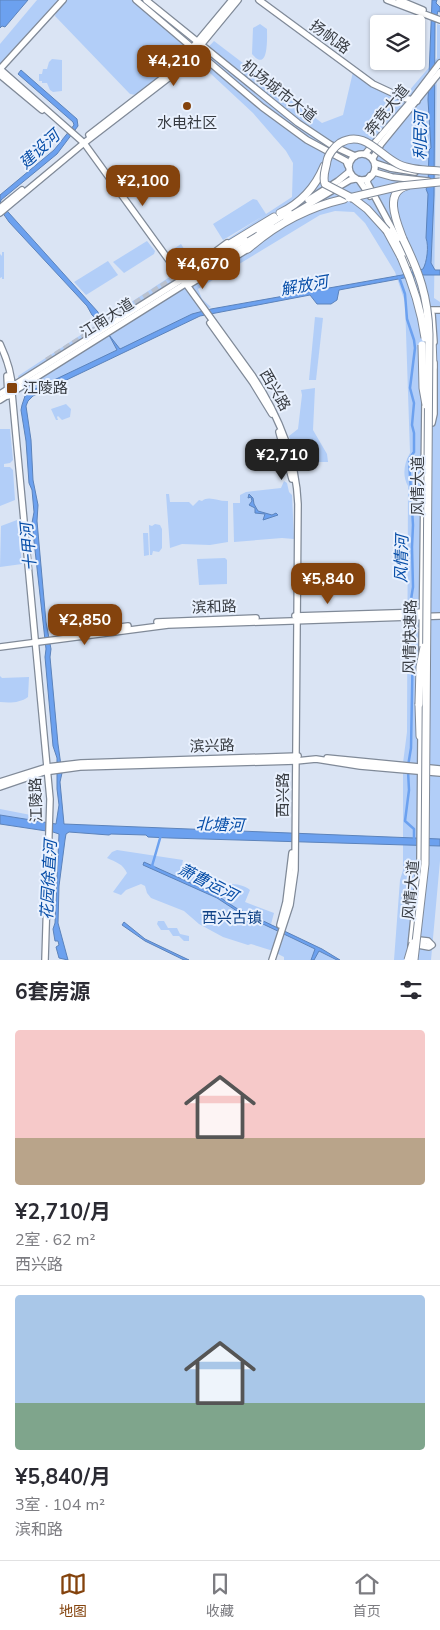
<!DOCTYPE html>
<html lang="zh">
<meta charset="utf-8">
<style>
body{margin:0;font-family:"Nunito Sans","Noto Sans SC",sans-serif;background:#f2f2f3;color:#2b2b33;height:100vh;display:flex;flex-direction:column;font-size:19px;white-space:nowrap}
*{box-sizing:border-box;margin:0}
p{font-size:16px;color:#7c7c81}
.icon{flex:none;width:28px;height:28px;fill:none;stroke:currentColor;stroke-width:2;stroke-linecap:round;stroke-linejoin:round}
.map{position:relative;height:960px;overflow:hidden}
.panel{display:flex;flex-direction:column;background:#fff;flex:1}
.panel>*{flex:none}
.fabs{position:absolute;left:370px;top:15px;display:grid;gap:10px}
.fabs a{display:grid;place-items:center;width:55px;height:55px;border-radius:5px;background:#fff;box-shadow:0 1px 4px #0004;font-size:25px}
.price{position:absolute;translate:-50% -42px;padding:0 11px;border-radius:10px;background:#84430d;color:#fff;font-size:16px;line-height:32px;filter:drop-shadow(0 1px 2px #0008)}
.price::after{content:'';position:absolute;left:50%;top:30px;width:15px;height:11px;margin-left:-8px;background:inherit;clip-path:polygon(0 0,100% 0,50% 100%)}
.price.selected{background:#222;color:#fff}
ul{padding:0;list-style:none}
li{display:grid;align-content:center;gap:10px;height:265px;padding:0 15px}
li+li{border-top:1px solid #e1e1e2}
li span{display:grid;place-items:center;height:155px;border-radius:5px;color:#555}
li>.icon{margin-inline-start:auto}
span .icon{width:90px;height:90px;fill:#fffc;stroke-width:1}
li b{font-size:21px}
h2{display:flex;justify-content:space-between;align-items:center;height:60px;padding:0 15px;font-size:21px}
.tab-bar{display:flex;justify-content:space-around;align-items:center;height:70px;border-top:1px solid #e1e1e2;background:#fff;font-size:14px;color:#7c7c81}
.tab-bar a{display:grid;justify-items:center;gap:2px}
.tab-bar .selected{color:#84430d}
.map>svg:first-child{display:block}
</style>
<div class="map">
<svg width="440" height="960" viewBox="0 0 440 960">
<rect width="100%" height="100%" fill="#dae4f4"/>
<!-- green -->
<g fill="#b2cef8">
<polygon points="37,0 60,0 0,66 0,44"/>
<polygon points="66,0 132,0 186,47 187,50 159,78 136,95 130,94 55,16 56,12"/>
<path d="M 260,24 L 267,29 C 267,37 269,74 252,54 L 253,28 Z"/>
<path d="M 437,24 L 440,25 L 440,59 L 437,62 L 434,298 L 440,302 L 440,861 L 431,960 L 394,960 L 400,880 L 403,870 L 403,763 L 407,732 L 408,486 C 402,476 404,463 410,453 L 405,302 L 395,272 L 365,223 L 354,212 L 335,211 L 320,215 L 198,289 L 202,299 L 211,307 L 25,395 L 18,376 L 263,216 L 223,240 L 213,224 L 253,199 L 257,200 L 266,214 L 292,197 L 293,163 L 286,151 L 253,113 L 196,60 L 214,41 L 322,123 L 343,115 L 353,72 C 369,83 384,95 404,100 L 408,92 L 437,58 Z"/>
<polygon points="52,59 62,60 62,91 53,92 50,90 47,83 42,83 42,81 39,81 39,74 42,74 43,69 47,69 49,62"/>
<polygon points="147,241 155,251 154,254 124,273 113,262"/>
<polygon points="181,244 191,260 180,268 169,252"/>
<polygon points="2,252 4,252 4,279 2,279 2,277 0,278 0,254 2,256"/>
<polygon points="108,261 118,275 86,295 74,282"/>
<polygon points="315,317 323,318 316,380 309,380"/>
<polygon points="315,388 313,430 327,454 328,462 299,462 296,461 289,436 298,429 302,395 301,390"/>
<polygon points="66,404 71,409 70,417 62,420 58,416 57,417 58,420 56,420 51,409"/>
<polygon points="0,429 10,429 13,460 10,463 4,464 4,467 10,467 13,470 15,500 0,506"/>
<polygon points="284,481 287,483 289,492 292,495 294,539 282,538 234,542 233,503 240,503 240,495 246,492 281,488"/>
<path d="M 166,494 L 169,494 L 170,502 L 189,502 L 193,506 L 199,500 L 202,501 C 209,495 219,502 228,501 L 228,542 L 210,545 L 182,544 L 170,548 Z"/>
<polygon points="17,520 22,564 0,567 1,526"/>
<polygon points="155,524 160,525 162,529 162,548 159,552 153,551 152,555 150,555 149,525 152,526"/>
<polygon points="143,533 148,533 149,555 144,556"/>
<polygon points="225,558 227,560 227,584 199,585 197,559"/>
<path d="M 0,676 L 2,678 L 29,677 L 28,697 C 20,703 10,703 0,702 Z"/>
<polygon points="0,809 41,817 42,823 0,815"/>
<path d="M 117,850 L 183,860 L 181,870 L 200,876 L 198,885 L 225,897 L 229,884 C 237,884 244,885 250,890 L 245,902 L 274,913 L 270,928 L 338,960 L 284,960 L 284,957 L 270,950 L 251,944 L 248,945 L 223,937 L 199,924 L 184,911 L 151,898 L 147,893 L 145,886 L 141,884 L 126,890 L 121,895 L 113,892 L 127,873 C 123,864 116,862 107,858 L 112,852 Z"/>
<polygon points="158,921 164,921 168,928 177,928 180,934 189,936 189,941 184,941 179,936 173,936 169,930 161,930 157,924"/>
</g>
<!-- water -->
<g fill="#6ca1ef" stroke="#5c83bb">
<polygon points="0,0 28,0 5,27 2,26 0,28"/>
<path d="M 432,0 L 437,0 L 436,3 L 440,7 L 440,12 L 438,11 L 435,23 L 434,195 L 431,263 L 435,270 L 440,270 L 440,275 L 420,275 L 339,290 L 337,300 L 331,304 L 317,304 L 310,295 L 200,316 L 33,396 L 28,401 L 26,406 L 31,440 L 33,480 L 38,505 L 37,521 L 46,622 L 51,649 L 50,657 L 58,744 L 62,773 L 60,782 L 64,824 L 440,839 L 440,846 L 170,838 L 148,837 L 146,835 L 111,834 L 109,835 L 69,832 L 66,834 L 65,840 L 59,886 L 58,923 L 68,960 L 59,958 L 56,947 L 59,945 L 58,941 L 55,941 L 53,929 L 55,923 L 59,834 L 53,832 L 0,824 L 0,815 L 56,824 L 59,805 L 57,789 L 57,758 L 53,746 L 45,657 L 46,649 L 32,523 L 34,512 L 32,490 L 29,483 L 26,441 L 21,410 L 22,405 L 25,396 L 33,390 L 117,350 L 109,335 L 120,349 L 192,314 L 211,309 L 402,275 L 423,269 C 427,262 429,246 426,238 L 428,194 L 426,189 L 428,186 L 429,150 L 431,148 L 428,100 Z"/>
<polygon points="21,70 77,119 78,126 57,154 1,200 0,203 98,312 100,322 92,315 87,306 9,222 0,209 0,195 54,150 74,125 73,122 18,74"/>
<polygon points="249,494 253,498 254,504 258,511 272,515 276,513 278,515 263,520 265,514 255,513 255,508 249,505 252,501 251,497 248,498"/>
<polygon points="144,862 215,894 236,908 322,949 340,960 337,960 319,951 314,960 311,960 315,949 240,913 217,898 143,865"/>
<polygon points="124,922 145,939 189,960 184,960 145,941 122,925"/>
</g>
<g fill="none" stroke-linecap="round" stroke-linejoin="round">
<!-- canal -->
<g stroke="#6ca1ef" stroke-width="2.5">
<polyline points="399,277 405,294 407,319 414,340 415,348 410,388 414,403 412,425 414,433 414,452 409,459 413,525 412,547 413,587 409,612"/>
<polyline points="408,766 411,748 413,639 409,617"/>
<polyline points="408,771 409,790 405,821 414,829 414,841"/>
<polyline points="154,867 152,866 161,835"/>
</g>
<!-- highway-tunnel -->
<polyline stroke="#bac2d0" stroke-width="7" stroke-dasharray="7 3.5" stroke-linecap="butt" points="47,361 197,264"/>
<defs>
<g id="major">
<polyline points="136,0 262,107 307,140 346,161 348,166"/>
<polyline points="146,0 298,123 331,145 355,156"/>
<polyline points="259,0 373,84 403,98 417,101"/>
<polyline points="387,0 440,20"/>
<polyline points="399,0 423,10"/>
<polyline points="187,54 232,0"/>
<path d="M 0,69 L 84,143 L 252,375 C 278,414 296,456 298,504 L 295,870 L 290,905 L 272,960"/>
<polyline points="0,69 63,0"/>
<polyline points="0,75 42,110"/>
<polyline points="89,135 164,77 179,63"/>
<circle cx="362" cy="167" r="13"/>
<polyline points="365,154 411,101 440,63"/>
<polyline points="373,158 381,144 440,72"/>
<polyline points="375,163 390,168 415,172"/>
<polyline points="374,172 392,177 428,181"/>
<polyline points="370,176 367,181 368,184 411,264"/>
<polyline points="359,180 370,196"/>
<polyline points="308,200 338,181 349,172"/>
<polyline points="0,208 22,190"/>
<polyline points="0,213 84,143 171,76 196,51 238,0"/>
<polyline points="286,218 350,180 355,179"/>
<polyline points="259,231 289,212"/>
<polyline points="243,244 272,227"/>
<polyline points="225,252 245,240"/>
<polyline points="192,269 227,243"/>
<polyline points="185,284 190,284 248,249"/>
<polyline points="427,310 440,310"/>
<polyline points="432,314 434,342"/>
<polyline points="210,323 253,383 272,414"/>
<path d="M 0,344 C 7,359 13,376 12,393 L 50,799 L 45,960"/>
<polyline points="7,376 8,396"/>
<polyline points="0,394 213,260"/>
<polyline points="0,400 185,284 231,252"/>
<polyline points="432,423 434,414 434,363"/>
<polyline points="279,432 292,479"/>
<polyline points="295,616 425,612"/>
<polyline points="157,622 256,618"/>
<polyline points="68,634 128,626"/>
<polyline points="0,647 168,625 440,616"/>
<polyline points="422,651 425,400"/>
<polyline points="327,758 440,769"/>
<polyline points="0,782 47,767 81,763 298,756"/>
<polyline points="0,787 44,772 80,767 296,761 316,759 360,766 440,773"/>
<polyline points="280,925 286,902 292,853"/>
<polyline points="418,945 429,947 432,945 428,941 419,940"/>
<polyline points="411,946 420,860 421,733"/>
</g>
<g id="highway">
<path d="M 280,213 C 301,203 315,188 324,166"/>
<polyline points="387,231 401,257"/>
<path d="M 403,239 C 397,223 383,192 407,186"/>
<polyline points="223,248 274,217"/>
<path d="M 248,249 C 275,225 309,207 344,199"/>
<polyline points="229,256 250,244"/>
<polyline points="432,337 433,367"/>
<polyline points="419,704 420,736"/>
</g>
</defs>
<!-- major casing -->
<use href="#major" stroke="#808a98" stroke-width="8"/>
<!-- highway casing -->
<use href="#highway" stroke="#808a98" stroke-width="9"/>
<!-- major -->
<use href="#major" stroke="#fff" stroke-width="5.5"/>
<!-- highway -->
<use href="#highway" stroke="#fff" stroke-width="7"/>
<defs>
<g id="highway-bridge">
<polyline points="349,198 400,186 440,182"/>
<path d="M 387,231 L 367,209 L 354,199 L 325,184 C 322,176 326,169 327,161 C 328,155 334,147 340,143 C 364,129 379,155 398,164 C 410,170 426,170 440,171"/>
<path d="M 403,239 C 419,272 428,296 429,334 L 425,864 L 414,960"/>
<path d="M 401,257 C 413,284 421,309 425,338"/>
<polyline points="422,345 423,388 426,405"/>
<polyline points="419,704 420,667 424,647"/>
<polyline points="408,960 413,943"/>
</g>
</defs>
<!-- highway-bridge casing -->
<use href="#highway-bridge" stroke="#808a98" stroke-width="9" stroke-linecap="butt"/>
<!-- highway-bridge -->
<use href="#highway-bridge" stroke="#fff" stroke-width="7"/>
</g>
<!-- markers -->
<g fill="#84430d" stroke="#e9f1fe" stroke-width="2">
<circle cx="187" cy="106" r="5"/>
<rect x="6" y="382" width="12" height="12" rx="2.5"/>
</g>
<g text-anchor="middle" stroke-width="4" stroke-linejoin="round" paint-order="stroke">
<!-- street labels -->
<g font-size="15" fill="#383c42" stroke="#e9f1fe">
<text transform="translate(330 37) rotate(36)" y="5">扬帆路</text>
<text transform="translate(279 91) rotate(38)" y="5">机场城市大道</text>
<text transform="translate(387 110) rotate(-51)" y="5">奔竞大道</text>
<text transform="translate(107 318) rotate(-32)" y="5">江南大道</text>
<text transform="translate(275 390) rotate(60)" y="5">西兴路</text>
<text transform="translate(418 486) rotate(-90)" y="5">风情大道</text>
<text transform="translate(214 607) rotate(-2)" y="5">滨和路</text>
<text transform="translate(410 637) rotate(-89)" y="5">风情快速路</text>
<text transform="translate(212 746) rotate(-2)" y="5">滨兴路</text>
<text transform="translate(283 795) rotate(-90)" y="5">西兴路</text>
<text transform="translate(36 800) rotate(-92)" y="5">江陵路</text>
<text transform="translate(411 890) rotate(-85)" y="5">风情大道</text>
</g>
<!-- poi labels -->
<g font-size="15" fill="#383c42" stroke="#e9f1fe">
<text x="187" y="128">水电社区</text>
<text x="23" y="393" text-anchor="start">江陵路</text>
</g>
<!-- park labels -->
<g font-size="15" fill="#0f4185" stroke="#e9f1fe">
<text x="232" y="923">西兴古镇</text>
</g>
<!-- water labels -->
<g font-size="16" font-style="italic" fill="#074ea8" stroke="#e9f1fe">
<text transform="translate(420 136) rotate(-89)" y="6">利民河</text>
<text transform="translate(39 149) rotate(-43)" y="6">建设河</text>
<text transform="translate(304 285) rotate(-10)" y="6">解放河</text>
<text transform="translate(28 547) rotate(-95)" y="6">十甲河</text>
<text transform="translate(401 559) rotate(-89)" y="6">风情河</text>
<text transform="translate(220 824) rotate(2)" y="6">北塘河</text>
<text transform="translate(48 880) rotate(-87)" y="6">花园徐直河</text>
<text transform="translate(208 882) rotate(27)" y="6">萧曹运河</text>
</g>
</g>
</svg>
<div class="fabs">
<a><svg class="icon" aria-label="layers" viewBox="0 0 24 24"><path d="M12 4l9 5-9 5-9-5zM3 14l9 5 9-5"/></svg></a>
</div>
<b class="price" style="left:174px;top:87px">¥4,210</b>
<b class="price" style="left:143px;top:207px">¥2,100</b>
<b class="price" style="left:203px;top:290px">¥4,670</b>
<b class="price selected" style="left:282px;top:481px">¥2,710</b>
<b class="price" style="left:328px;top:605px">¥5,840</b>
<b class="price" style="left:85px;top:646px">¥2,850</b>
</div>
<section class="panel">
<h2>6套房源<svg class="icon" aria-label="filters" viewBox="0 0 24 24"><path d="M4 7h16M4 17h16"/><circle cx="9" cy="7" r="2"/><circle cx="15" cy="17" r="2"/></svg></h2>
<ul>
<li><span style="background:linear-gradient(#f6c9c9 70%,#b9a48a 0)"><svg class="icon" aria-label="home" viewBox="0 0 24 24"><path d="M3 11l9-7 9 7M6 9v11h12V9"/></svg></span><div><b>¥2,710/月</b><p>2室 · 62 m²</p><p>西兴路</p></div></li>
<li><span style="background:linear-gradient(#a9c7e8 70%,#7fa58c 0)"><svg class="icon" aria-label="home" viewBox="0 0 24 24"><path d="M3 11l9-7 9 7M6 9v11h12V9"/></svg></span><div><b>¥5,840/月</b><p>3室 · 104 m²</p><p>滨和路</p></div></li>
</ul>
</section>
<nav class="tab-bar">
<a class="selected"><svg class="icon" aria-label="map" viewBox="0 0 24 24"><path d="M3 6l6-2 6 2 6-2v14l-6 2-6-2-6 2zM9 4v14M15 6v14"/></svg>地图</a>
<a><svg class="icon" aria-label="saved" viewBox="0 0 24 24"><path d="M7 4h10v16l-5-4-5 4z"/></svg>收藏</a>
<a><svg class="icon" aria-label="home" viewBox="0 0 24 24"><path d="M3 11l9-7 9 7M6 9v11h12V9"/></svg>首页</a>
</nav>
